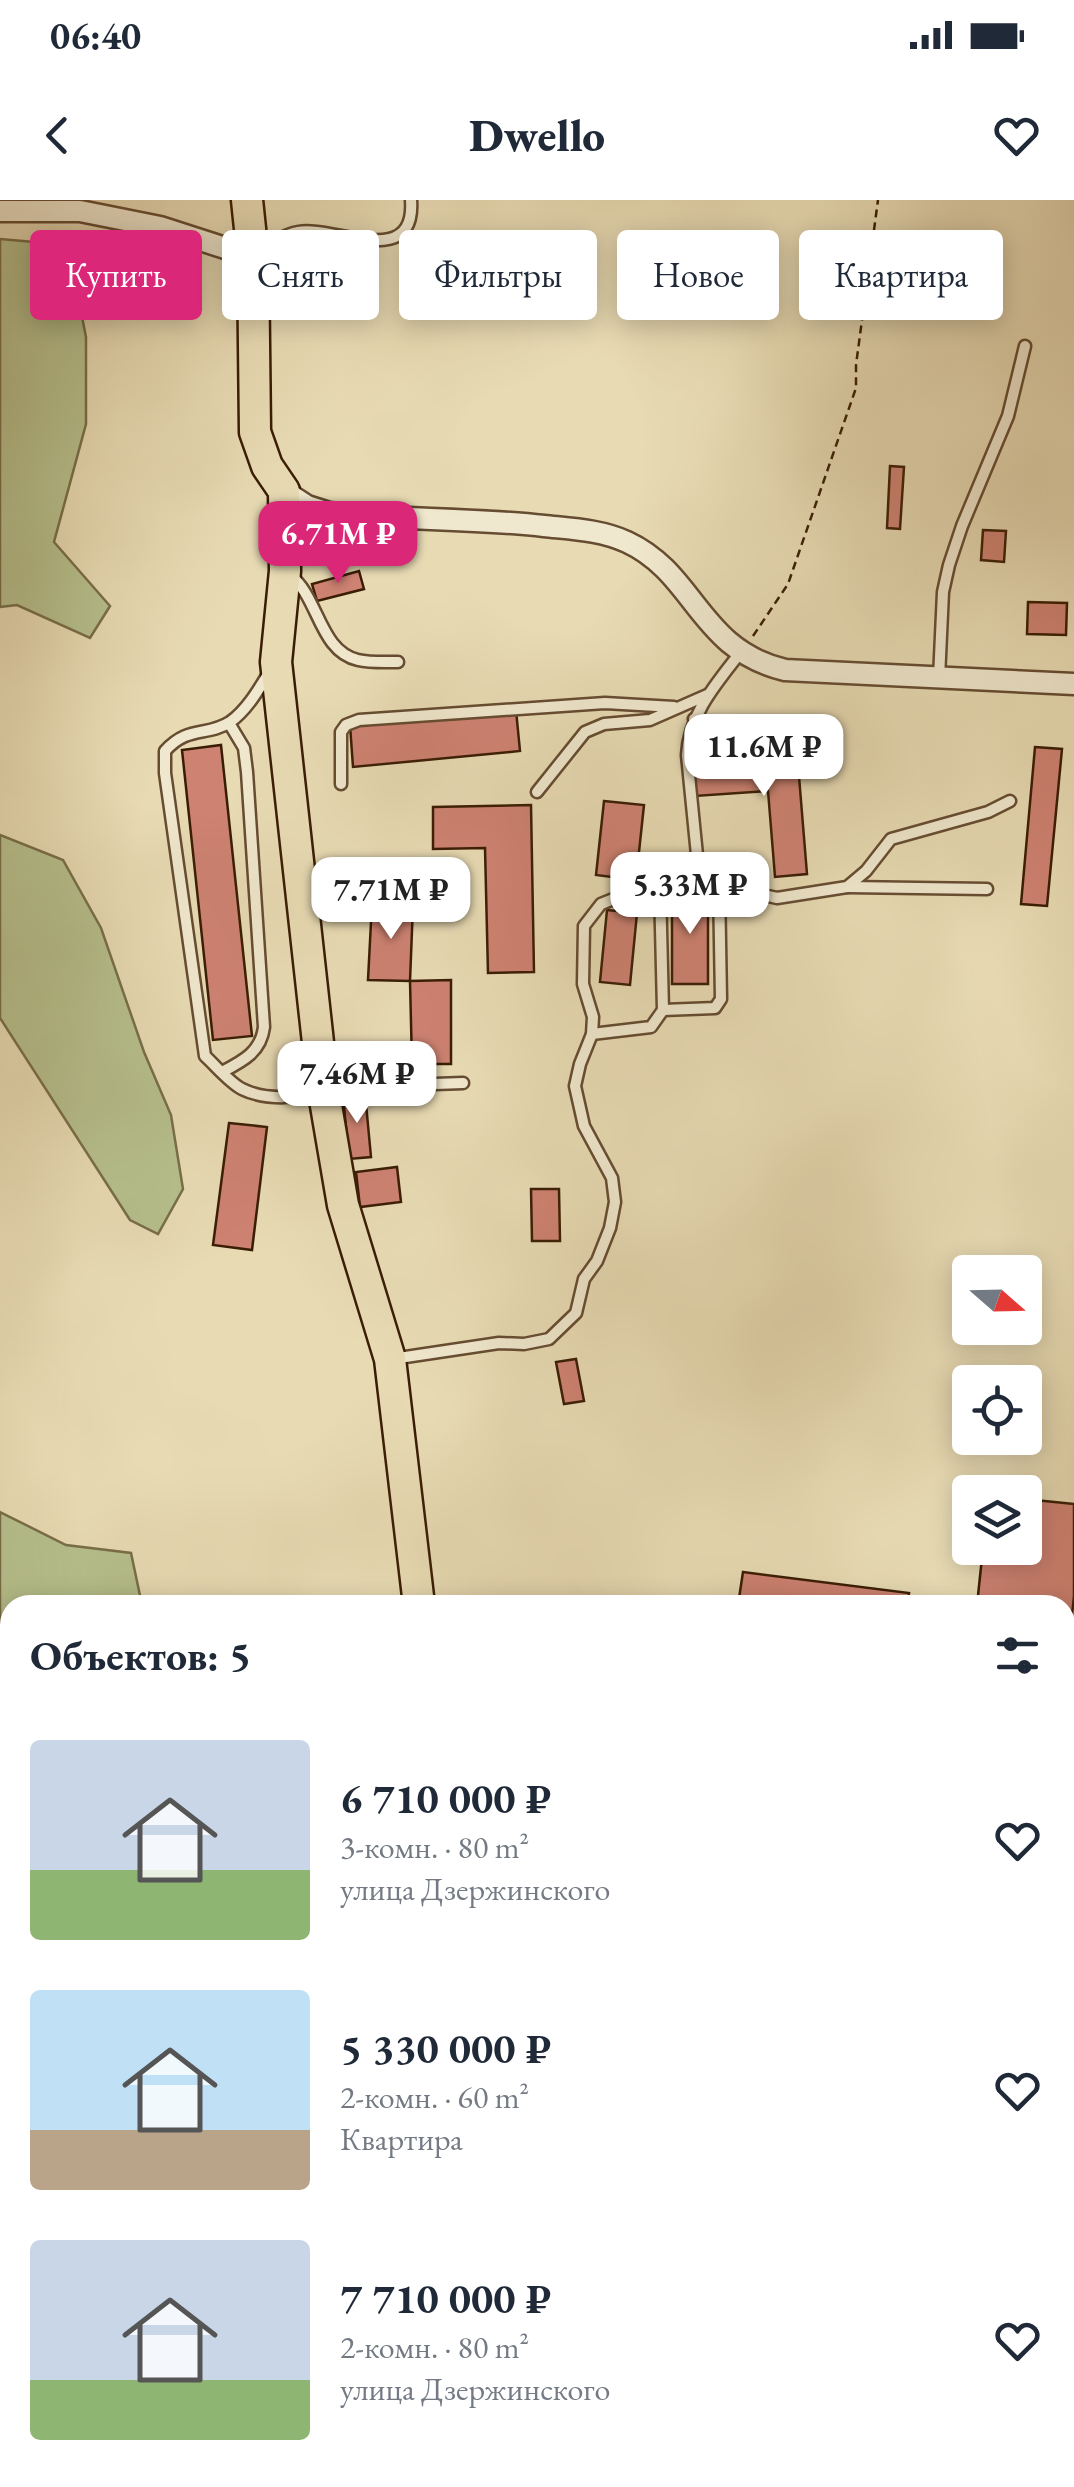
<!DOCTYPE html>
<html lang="ru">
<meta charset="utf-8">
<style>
body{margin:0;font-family:"EB Garamond",serif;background:#f2f2f3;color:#1f2937;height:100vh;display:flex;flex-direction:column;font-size:38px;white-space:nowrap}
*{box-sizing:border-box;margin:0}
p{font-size:32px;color:#747a83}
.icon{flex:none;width:55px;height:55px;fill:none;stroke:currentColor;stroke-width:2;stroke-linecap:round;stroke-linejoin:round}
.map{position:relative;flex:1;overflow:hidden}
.drawer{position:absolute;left:0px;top:1395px;width:1075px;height:892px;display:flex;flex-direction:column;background:#fff;border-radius:30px 30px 0 0;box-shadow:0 5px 25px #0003}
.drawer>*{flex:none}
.top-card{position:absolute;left:30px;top:30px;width:1015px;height:90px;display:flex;gap:20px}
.needle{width:65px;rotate:110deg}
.fabs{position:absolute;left:952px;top:1055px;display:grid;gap:20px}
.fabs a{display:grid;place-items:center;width:90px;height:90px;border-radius:10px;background:#fff;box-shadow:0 5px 25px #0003;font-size:50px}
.price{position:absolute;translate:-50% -85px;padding:0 22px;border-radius:20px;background:#fff;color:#222;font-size:32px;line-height:65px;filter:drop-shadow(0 2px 5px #0008)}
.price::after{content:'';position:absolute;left:50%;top:60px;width:30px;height:22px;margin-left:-15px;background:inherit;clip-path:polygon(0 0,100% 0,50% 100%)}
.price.active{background:#db2777;color:#fff}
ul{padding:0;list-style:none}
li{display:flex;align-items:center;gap:30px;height:250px;padding:0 30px}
li span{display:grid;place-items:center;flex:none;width:280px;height:200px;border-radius:10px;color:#555}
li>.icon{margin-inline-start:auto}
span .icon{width:120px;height:120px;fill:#fffc;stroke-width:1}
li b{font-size:42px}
h2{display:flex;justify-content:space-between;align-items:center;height:120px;padding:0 30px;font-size:42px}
.pill{padding:0 35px;border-radius:10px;background:#fff;box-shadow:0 5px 25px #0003;font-size:35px;line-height:90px}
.pill.active{background:#db2777;color:#fff}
.status{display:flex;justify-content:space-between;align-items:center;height:70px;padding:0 50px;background:#fff;direction:ltr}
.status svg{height:28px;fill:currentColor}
header{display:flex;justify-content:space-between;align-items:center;height:130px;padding:0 30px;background:#fff;font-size:45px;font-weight:800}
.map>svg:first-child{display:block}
</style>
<div class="status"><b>06:40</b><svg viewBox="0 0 49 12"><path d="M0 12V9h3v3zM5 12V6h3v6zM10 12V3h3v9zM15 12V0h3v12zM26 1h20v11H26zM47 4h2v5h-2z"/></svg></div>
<header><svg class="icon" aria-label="back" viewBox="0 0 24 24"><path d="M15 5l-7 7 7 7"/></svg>Dwello<svg class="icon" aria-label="heart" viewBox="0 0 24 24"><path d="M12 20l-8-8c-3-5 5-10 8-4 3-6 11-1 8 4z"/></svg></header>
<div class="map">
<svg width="1074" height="2287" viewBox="0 0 1074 2287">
<rect width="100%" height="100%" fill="#e8dbb4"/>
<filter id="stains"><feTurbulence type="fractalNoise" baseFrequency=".002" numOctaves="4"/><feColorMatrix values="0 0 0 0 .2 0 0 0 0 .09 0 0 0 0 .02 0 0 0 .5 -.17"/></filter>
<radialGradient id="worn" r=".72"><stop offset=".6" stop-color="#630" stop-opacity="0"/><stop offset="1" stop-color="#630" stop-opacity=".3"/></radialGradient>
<!-- green -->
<g fill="#b6c08d" stroke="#786e49" stroke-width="2.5">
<polygon points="0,39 34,42 71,61 86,137 86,224 54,342 110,406 90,438 17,405 0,407"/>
<polygon points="0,635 63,660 101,728 144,852 171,915 183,989 158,1034 130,1020 0,818"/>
<polygon points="0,1312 66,1345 131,1353 142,1405 10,1405 10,2269 0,2276"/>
<polygon points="1074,2071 1074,2287 579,2287 577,2278 1065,2278 1065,2075"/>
</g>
<!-- building -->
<g fill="#ce8272" stroke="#3a1d05" stroke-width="2.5">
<polygon points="890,266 904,267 900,329 887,328"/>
<polygon points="983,330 1006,331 1004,362 981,360"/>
<polygon points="359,371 364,389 317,401 312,384"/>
<polygon points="1028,402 1067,403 1066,435 1027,434"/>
<polygon points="516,510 520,551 353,567 350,525"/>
<polygon points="221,545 252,836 213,840 182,550"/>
<polygon points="1035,547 1062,549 1047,706 1021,704"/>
<polygon points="797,552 807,674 775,677 768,591 695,596 693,561"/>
<polygon points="604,601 644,605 636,680 596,675"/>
<polygon points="531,605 534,772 488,773 485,648 433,649 433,607"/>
<polygon points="708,689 708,784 672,784 672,690"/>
<polygon points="372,703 413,705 410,781 368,780"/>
<polygon points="607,710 637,713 630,785 600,782"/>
<polygon points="451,780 451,864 412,864 410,781"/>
<polygon points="365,893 371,957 349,959 343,895"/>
<polygon points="229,923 267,927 252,1050 213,1045"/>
<polygon points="397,967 401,1002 360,1007 356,972"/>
<polygon points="531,989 559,989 560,1041 532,1041"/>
<polygon points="576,1159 584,1201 564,1204 556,1162"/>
<polygon points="1025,1299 1074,1304 1074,1396 1065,1483 1065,1405 977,1405 983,1348 1025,1348"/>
<polygon points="743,1372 909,1393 907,1405 738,1405"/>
<polygon points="1074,1639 1074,1673 1065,1674 1065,1640"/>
</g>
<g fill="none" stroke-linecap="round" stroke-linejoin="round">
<defs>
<g id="service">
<path d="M 258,54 C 271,44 282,35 298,32 C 333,25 416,71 411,0"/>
<path d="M 290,375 C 319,397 319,451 358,460 C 371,463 385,462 398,462"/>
<path d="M 270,471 C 259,489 247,510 230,522 C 207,537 188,525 165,551 L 165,573 L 205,856 C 216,866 229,882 242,889 C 264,900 303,900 323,888 L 463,883"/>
<polyline points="939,478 943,392 949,365 962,326 1008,216 1025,146"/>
<polyline points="694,519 709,530 772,543"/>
<polyline points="341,584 341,532 346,525 359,520 605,503 674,507"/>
<polyline points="537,592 585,532 604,524 650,520 707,495"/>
<path d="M 700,685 L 687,555 C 689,514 716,484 740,453"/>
<polyline points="848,687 987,689"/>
<polyline points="663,810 715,808 721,799 719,685"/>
<polyline points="592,834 651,827 663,810 660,688"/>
<path d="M 222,872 C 243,861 261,852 264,827 L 247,572 L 244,548 L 229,523"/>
<polyline points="392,1159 499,1143 524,1144 549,1139 576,1113 584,1079 597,1061 610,1028 615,1002 612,978 584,926 575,886 580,864 592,834 593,817 583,784 584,726 601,704 631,692 660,688 719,685 777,698 847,687 866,671 891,639 988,612 1010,601"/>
</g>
<g id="minor">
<polyline points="0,11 80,11 160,27 253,57"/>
<path d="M 284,291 L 307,306 L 329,313 C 401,320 473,318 544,326 C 572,329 601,330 627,342 C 696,374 698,449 785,470 L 1074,484"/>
</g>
<g id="primary">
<polyline points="247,0 253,57 255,232 267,266 284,291 285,371 276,462 323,888 343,1005 390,1159 419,1405"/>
<polyline points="537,2278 540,2287"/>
</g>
</defs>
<!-- service casing -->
<use href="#service" stroke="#664c31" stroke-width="15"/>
<!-- minor casing -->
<use href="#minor" stroke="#664c31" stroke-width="25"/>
<!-- primary casing -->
<use href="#primary" stroke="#3a1d05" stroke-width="35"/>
<!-- path -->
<polyline stroke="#3a1d05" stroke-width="2.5" stroke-dasharray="8 5" stroke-linecap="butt" points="753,436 788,384 856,188 856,165 878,0"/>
<!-- service -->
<use href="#service" stroke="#f0e8ce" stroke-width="10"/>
<!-- minor -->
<use href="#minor" stroke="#f0e8ce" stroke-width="20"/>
<!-- primary -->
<use href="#primary" stroke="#e8dbb4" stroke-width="30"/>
</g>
<rect width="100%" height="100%" filter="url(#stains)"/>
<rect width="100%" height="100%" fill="url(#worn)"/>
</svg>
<div class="fabs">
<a><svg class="needle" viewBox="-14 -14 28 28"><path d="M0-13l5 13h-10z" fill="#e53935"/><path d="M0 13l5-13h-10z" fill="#747a83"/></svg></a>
<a><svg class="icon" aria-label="locate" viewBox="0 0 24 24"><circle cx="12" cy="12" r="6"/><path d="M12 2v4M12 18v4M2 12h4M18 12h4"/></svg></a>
<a><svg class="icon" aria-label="layers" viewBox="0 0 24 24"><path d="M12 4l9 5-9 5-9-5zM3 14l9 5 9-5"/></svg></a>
</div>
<b class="price active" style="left:338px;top:386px">6.71M ₽</b>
<b class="price" style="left:764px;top:599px">11.6M ₽</b>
<b class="price" style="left:690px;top:737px">5.33M ₽</b>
<b class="price" style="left:391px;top:742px">7.71M ₽</b>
<b class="price" style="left:357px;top:926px">7.46M ₽</b>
<div class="top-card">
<a class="pill active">Купить</a>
<a class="pill">Снять</a>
<a class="pill">Фильтры</a>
<a class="pill">Новое</a>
<a class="pill">Квартира</a>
</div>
<section class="drawer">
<h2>Объектов: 5<svg class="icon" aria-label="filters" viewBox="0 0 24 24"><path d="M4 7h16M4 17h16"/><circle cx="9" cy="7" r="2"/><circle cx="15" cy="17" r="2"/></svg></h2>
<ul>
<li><span style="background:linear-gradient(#c9d6e8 65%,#8fb573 0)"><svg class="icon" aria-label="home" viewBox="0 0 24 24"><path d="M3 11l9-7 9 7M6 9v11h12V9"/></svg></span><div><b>6 710 000 ₽</b><p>3-комн. · 80 m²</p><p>улица Дзержинского</p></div><svg class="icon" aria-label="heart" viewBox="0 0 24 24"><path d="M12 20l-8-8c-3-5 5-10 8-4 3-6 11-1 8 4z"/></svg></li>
<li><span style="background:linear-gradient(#bfe0f5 70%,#b9a48a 0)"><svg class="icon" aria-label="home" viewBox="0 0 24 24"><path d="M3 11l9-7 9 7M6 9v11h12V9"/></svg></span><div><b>5 330 000 ₽</b><p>2-комн. · 60 m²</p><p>Квартира</p></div><svg class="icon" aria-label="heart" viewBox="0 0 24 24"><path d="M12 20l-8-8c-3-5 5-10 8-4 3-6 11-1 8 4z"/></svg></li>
<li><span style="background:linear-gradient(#c9d6e8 70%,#8fb573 0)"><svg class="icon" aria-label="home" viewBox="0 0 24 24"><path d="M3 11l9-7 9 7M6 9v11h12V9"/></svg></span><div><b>7 710 000 ₽</b><p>2-комн. · 80 m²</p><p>улица Дзержинского</p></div><svg class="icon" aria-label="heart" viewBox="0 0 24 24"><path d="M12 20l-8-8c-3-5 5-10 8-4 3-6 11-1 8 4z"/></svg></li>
</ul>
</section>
</div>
